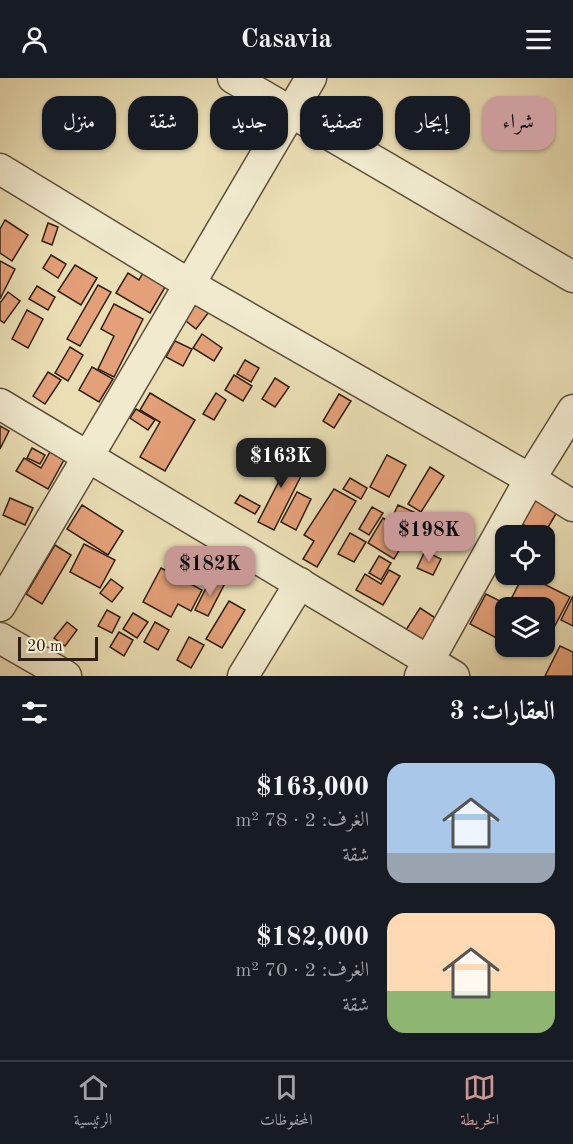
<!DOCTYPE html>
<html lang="ar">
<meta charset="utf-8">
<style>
body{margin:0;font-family:"Old Standard TT",Amiri,serif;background:#20242c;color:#f1f3f6;direction:rtl;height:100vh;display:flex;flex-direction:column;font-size:22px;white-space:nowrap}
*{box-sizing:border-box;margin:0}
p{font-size:20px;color:#9ea1a6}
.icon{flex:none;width:33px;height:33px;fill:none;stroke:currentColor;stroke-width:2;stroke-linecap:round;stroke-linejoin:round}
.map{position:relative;height:598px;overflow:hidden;direction:ltr}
.details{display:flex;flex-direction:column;background:#171b24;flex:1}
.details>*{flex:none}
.hud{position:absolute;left:18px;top:18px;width:537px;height:54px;direction:rtl;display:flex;gap:12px}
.controls{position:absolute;left:495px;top:447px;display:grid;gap:12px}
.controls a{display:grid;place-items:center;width:60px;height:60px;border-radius:12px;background:#171b24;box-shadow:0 2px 4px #0004;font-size:30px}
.scale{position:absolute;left:18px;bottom:15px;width:80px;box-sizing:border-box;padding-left:6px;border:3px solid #301f14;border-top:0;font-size:16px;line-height:21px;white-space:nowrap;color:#301f14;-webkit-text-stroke:4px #f1eace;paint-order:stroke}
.price{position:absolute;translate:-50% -51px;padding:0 14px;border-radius:12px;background:#c59692;color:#111;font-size:20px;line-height:39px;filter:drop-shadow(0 2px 3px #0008)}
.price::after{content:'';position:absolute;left:50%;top:36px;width:18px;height:14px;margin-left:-9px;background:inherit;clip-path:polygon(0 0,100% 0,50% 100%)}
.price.selected{background:#222;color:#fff}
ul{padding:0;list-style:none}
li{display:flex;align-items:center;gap:18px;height:150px;padding:0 18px}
li span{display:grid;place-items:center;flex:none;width:168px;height:120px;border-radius:18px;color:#555}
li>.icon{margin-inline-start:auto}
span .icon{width:72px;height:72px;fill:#fffc;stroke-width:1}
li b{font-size:26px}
h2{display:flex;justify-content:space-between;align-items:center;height:72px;padding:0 18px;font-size:26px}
.tag{padding:0 21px;border-radius:18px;background:#171b24;box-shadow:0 2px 4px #0004;font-size:21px;line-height:54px}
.tag.selected{background:#c59692;color:#111}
header{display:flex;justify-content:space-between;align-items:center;height:78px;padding:0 18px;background:#171b24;font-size:27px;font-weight:600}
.tab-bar{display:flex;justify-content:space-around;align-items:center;height:84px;border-top:2px solid #363941;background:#171b24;font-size:16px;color:#9ea1a6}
.tab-bar a{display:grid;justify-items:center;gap:3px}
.tab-bar .selected{color:#c59692}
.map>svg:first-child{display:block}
</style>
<header><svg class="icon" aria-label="menu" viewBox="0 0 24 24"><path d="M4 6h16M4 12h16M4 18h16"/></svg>Casavia<svg class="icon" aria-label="person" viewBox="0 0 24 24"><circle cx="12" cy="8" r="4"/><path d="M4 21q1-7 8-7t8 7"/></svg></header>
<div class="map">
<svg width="573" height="598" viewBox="0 0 573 598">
<rect width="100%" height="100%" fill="#eadeb4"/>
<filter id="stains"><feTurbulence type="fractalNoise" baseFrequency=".00333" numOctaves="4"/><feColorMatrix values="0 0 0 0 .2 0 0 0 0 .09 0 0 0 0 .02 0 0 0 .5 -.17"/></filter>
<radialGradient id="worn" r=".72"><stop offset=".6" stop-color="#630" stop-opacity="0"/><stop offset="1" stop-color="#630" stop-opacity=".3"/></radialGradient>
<!-- building -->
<g fill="#e4a078" stroke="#301f14" stroke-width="1.5">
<polygon points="5,142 28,157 12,183 0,175 0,151"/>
<polygon points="48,145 58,149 52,167 42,163"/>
<polygon points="51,177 66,186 58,200 43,190"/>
<polygon points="0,183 15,191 0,221"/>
<polygon points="148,186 171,199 150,235 116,215 128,195 139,202"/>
<polygon points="75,187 97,200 81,227 58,213"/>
<polygon points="98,207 111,214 80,268 67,261"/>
<polygon points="37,208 55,219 48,232 29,221"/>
<polygon points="8,214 20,223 4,245 0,242 0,225"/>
<polygon points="189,218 209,234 196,251 176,235"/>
<polygon points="114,226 143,241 114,299 98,291 114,258 101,251"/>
<polygon points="27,232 43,241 28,270 12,261"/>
<polygon points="202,256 222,270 214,283 193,270"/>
<polygon points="175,263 192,271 183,288 166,279"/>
<polygon points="70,269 83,277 68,303 55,295"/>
<polygon points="245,282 259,290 251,304 237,296"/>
<polygon points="92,289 113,301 99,324 79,312"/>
<polygon points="48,294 61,302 45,326 33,318"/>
<polygon points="234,297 252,308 243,323 225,312"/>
<polygon points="275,300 289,309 275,329 262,321"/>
<polygon points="150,315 195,342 165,393 140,379 160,344 140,332"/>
<polygon points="216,315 226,322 214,342 203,336"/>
<polygon points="339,316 351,323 334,350 323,343"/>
<polygon points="136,331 155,342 148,352 130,340"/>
<polygon points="0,348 9,353 0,371"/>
<polygon points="32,370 45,377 40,386 27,380"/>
<polygon points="51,372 65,380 48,411 16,393 24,380 41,390"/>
<polygon points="275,375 305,390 274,452 258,444 280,401 265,394"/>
<polygon points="387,377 406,387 389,419 370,409"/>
<polygon points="430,389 444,398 421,434 408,426"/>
<polygon points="350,400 367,410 361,421 343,411"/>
<polygon points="334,411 356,423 317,489 303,481 314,463 304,457"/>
<polygon points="297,414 311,421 296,452 281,444"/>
<polygon points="240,417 260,428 255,436 235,425"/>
<polygon points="530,419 557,434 543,458 517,443"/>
<polygon points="10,420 33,430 25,447 3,437"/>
<polygon points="82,427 123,453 108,477 67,451"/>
<polygon points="398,427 418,436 413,449 392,440"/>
<polygon points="372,429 383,435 369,457 359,451"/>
<polygon points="383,440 409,456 394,481 368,465"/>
<polygon points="419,440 431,445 420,469 408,464"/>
<polygon points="350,455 366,464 354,484 338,476"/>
<polygon points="84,466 115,482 100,510 70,494"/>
<polygon points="55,467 71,477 42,526 26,516"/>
<polygon points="425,473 441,481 433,497 417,490"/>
<polygon points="379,478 391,485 381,502 369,495"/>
<polygon points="161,490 202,512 191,533 178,526 171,539 143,524"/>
<polygon points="389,492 400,498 383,527 356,512 365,496 381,506"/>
<polygon points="524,496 570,519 549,559 544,556 544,530 506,530 506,565 470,546 486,516 508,527"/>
<polygon points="211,500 224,507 208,538 195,532"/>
<polygon points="111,501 123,510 112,524 100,515"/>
<polygon points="573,518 573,548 561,542"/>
<polygon points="229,523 245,532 222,570 206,561"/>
<polygon points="420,530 437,541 422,566 404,555"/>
<polygon points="107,532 120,539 112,555 98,548"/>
<polygon points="133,535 148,544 137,560 123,551"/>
<polygon points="67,544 77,552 65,568 54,560"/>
<polygon points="155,544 169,552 158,572 144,564"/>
<polygon points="119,554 133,562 124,578 110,569"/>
<polygon points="189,559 204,567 191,590 177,582"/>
<polygon points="560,568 573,574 573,598 545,598"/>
</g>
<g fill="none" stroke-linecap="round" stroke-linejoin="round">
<defs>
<g id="street">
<polyline points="233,0 573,199"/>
<polyline points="0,91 189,206 530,401 573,428"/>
<polyline points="0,326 454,598"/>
<polyline points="0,528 311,0"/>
<polyline points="0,560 66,598"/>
<polyline points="243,598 300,505"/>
<polyline points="420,598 530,401 573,332"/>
</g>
</defs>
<!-- street casing -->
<use href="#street" stroke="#5e4f3c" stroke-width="33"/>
<!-- street -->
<use href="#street" stroke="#f1eace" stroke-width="30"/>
</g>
<rect width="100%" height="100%" filter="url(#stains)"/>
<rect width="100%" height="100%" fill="url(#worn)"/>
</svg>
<div class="controls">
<a><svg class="icon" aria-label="locate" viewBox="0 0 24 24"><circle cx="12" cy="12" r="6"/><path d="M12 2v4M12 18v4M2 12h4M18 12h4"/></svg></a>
<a><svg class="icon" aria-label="layers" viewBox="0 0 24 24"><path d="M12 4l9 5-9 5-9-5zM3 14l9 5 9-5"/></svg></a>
</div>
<div class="scale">20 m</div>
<b class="price selected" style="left:281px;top:411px">$163K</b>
<b class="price" style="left:429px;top:485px">$198K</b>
<b class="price" style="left:210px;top:519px">$182K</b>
<div class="hud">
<a class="tag selected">شراء</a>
<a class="tag">إيجار</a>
<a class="tag">تصفية</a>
<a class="tag">جديد</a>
<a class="tag">شقة</a>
<a class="tag">منزل</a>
</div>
</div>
<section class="details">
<h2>العقارات: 3<svg class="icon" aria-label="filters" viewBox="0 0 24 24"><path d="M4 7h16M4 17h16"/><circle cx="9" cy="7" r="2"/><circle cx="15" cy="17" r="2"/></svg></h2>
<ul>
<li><span style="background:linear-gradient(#a9c7e8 75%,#9aa5b1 0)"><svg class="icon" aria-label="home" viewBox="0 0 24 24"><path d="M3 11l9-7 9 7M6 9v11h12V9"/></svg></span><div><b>$163,000</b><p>الغرف: 2 · 78 m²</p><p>شقة</p></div></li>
<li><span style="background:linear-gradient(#ffd9b3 65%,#8fb573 0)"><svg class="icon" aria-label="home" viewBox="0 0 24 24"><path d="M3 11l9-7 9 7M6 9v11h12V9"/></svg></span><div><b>$182,000</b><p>الغرف: 2 · 70 m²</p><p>شقة</p></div></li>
</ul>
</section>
<nav class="tab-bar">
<a class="selected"><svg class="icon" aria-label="map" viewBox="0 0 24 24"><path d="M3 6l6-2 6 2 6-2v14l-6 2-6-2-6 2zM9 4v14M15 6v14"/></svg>الخريطة</a>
<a><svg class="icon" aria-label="saved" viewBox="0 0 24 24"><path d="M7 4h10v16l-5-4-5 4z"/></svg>المحفوظات</a>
<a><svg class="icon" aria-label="home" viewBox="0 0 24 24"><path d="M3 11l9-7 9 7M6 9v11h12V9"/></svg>الرئيسية</a>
</nav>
